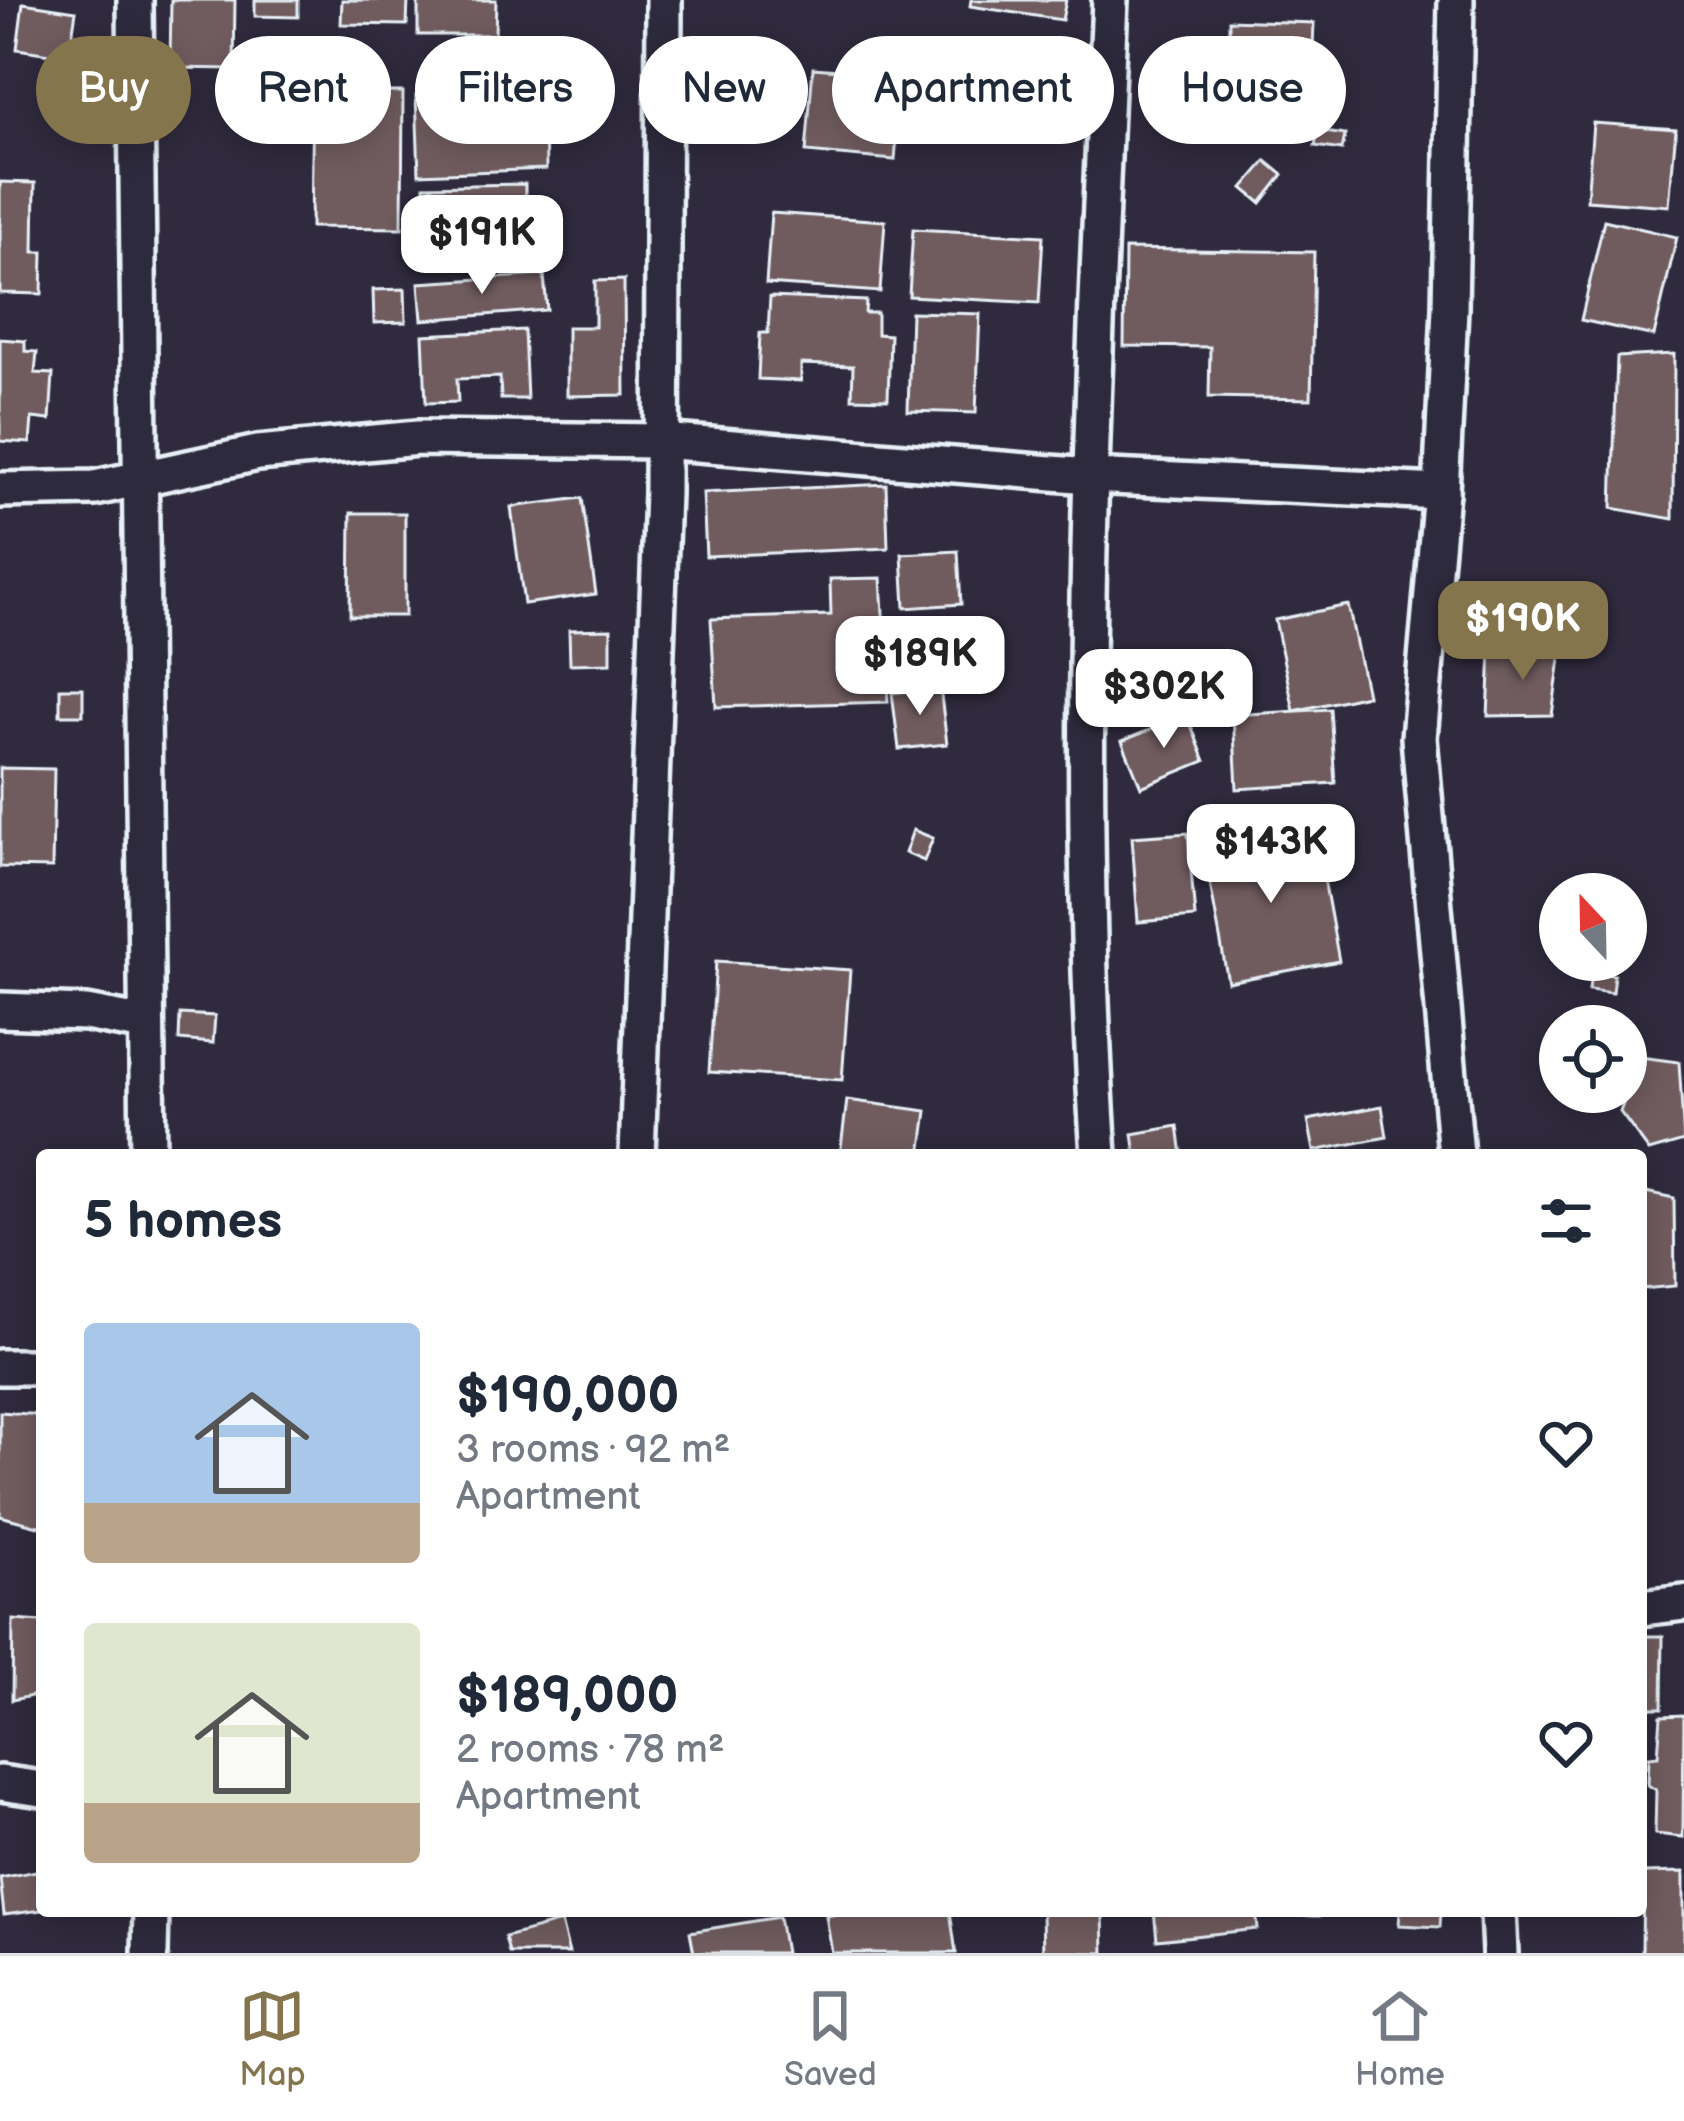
<!DOCTYPE html>
<meta charset="utf-8">
<style>
body{margin:0;font-family:"Balsamiq Sans",sans-serif;background:#f2f2f3;color:#1f2937;height:100vh;display:flex;flex-direction:column;font-size:45px;white-space:nowrap}
*{box-sizing:border-box;margin:0}
p{font-size:39px;color:#747a83}
.icon{flex:none;width:66px;height:66px;fill:none;stroke:currentColor;stroke-width:2;stroke-linecap:round;stroke-linejoin:round}
.map{position:relative;flex:1;overflow:hidden}
.sheet{position:absolute;left:36px;top:1149px;width:1611px;height:768px;display:flex;flex-direction:column;background:#fff;border-radius:12px;box-shadow:0 6px 30px #0003}
.sheet>*{flex:none}
.top-card{position:absolute;left:36px;top:36px;width:1614px;height:108px;display:flex;gap:24px}
.needle{width:78px;rotate:338deg}
.controls{position:absolute;left:1539px;top:873px;display:grid;gap:24px}
.controls a{display:grid;place-items:center;width:108px;height:108px;border-radius:50%;background:#fff;box-shadow:0 6px 30px #0003;font-size:60px}
.price{position:absolute;translate:-50% -102px;padding:0 27px;border-radius:24px;background:#fff;color:#222;font-size:39px;line-height:78px;filter:drop-shadow(0 3px 6px #0008)}
.price::after{content:'';position:absolute;left:50%;top:72px;width:36px;height:27px;margin-left:-18px;background:inherit;clip-path:polygon(0 0,100% 0,50% 100%)}
.price.on{background:#84754c;color:#fff}
ul{padding:0;list-style:none}
li{display:flex;align-items:center;gap:36px;height:300px;padding:0 48px}
li span{display:grid;place-items:center;flex:none;width:336px;height:240px;border-radius:12px;color:#555}
li>.icon{margin-inline-start:auto}
span .icon{width:144px;height:144px;fill:#fffc;stroke-width:1}
li b{font-size:51px}
h2{display:flex;justify-content:space-between;align-items:center;height:144px;padding:0 48px;font-size:51px}
.pill{padding:0 42px;border-radius:54px;background:#fff;box-shadow:0 6px 30px #0003;font-size:42px;line-height:108px}
.pill.on{background:#84754c;color:#fff}
.tab-bar{display:flex;justify-content:space-around;align-items:center;height:168px;border-top:3px solid #e0e1e3;background:#fff;font-size:33px;color:#747a83}
.tab-bar a{display:grid;justify-items:center;gap:6px}
.tab-bar .on{color:#84754c}
.map>svg:first-child{display:block}
</style>
<div class="map">
<svg width="1684" height="1953" viewBox="0 0 1684 1953">
<rect width="100%" height="100%" fill="#2f2a3d"/>
<filter id="ink" filterUnits="userSpaceOnUse"><feTurbulence type="fractalNoise" baseFrequency=".00833" numOctaves="2"/><feDisplacementMap in="SourceGraphic" scale="24" xChannelSelector="R" yChannelSelector="G"/><feConvolveMatrix kernelMatrix="1 2 1 2 8 2 1 2 1" color-interpolation-filters="sRGB"/></filter>
<g filter="url(#ink)">
<!-- building -->
<g fill="#705c5e" stroke="#e8f1f8" stroke-width="3">
<polygon points="171,0 235,0 234,69 170,68"/>
<polygon points="255,0 298,0 298,17 255,16"/>
<polygon points="342,0 408,0 407,25 341,24"/>
<polygon points="418,0 496,0 495,35 418,35"/>
<polygon points="971,0 1066,0 1062,20 970,6"/>
<polygon points="23,3 76,11 69,57 17,49"/>
<polygon points="1229,20 1314,23 1313,48 1229,45"/>
<polygon points="1009,63 1040,63 1039,121 1007,121"/>
<polygon points="813,68 902,75 895,160 806,152"/>
<polygon points="531,80 532,123 545,123 546,169 419,174 416,96 457,95 458,82"/>
<polygon points="1227,85 1234,123 1205,129 1198,91"/>
<polygon points="313,92 403,92 402,228 311,227"/>
<polygon points="1593,123 1676,129 1669,206 1587,200"/>
<polygon points="1318,131 1345,135 1342,150 1315,146"/>
<polygon points="1266,161 1283,175 1261,203 1243,188"/>
<polygon points="0,182 35,183 34,252 43,252 42,294 0,293"/>
<polygon points="525,184 525,206 536,206 538,262 476,263 476,245 426,246 424,186"/>
<polygon points="771,213 885,221 880,292 766,284"/>
<polygon points="1604,220 1677,237 1654,336 1581,320"/>
<polygon points="913,229 1043,236 1039,303 909,296"/>
<polygon points="1125,249 1314,252 1311,399 1209,397 1210,347 1124,346"/>
<polygon points="544,275 547,310 422,320 419,283"/>
<polygon points="624,280 625,395 567,396 567,327 595,327 595,281"/>
<polygon points="405,289 406,322 374,323 373,290"/>
<polygon points="770,297 866,301 865,313 877,313 877,334 890,335 888,399 852,398 853,366 801,364 801,381 758,379 760,333 768,333"/>
<polygon points="911,312 980,314 976,413 908,411"/>
<polygon points="524,330 527,399 501,399 500,377 457,379 458,402 426,403 423,335"/>
<polygon points="0,339 25,341 25,351 37,352 35,373 53,374 50,420 32,418 30,443 0,441"/>
<polygon points="1674,354 1673,519 1612,508 1617,357"/>
<polygon points="886,484 888,548 706,556 703,493"/>
<polygon points="582,498 596,594 524,604 511,507"/>
<polygon points="351,513 405,513 405,616 350,616"/>
<polygon points="958,551 961,604 905,608 902,554"/>
<polygon points="881,578 888,702 716,707 711,619 831,615 830,579"/>
<polygon points="1348,605 1367,695 1294,711 1275,620"/>
<polygon points="611,629 611,663 570,664 569,630"/>
<polygon points="1491,650 1561,652 1552,715 1488,716"/>
<polygon points="1159,661 1166,687 1134,695 1127,670"/>
<polygon points="940,687 947,744 899,749 892,693"/>
<rect x="60" y="688" width="23" height="27"/>
<polygon points="1330,709 1335,783 1237,789 1233,715"/>
<polygon points="1187,715 1205,761 1141,787 1122,741"/>
<polygon points="0,768 54,769 52,868 0,867"/>
<polygon points="913,830 933,838 924,861 905,853"/>
<polygon points="1315,830 1339,961 1228,982 1204,850"/>
<polygon points="1188,833 1195,917 1138,922 1132,837"/>
<polygon points="716,961 850,970 842,1080 709,1072"/>
<polygon points="1591,972 1614,975 1612,993 1589,990"/>
<polygon points="180,1014 215,1016 213,1043 179,1040"/>
<polygon points="1640,1057 1679,1062 1684,1141 1649,1151 1620,1112"/>
<polygon points="847,1100 927,1111 921,1155 840,1155"/>
<polygon points="1382,1106 1387,1137 1314,1151 1308,1120"/>
<polygon points="1178,1126 1182,1155 1136,1155 1133,1134"/>
<polygon points="1641,1191 1674,1198 1675,1286 1641,1289"/>
<polygon points="0,1412 42,1415 42,1527 0,1516"/>
<polygon points="13,1620 42,1622 42,1694 12,1700"/>
<polygon points="1641,1636 1663,1636 1662,1708 1641,1708"/>
<polygon points="1684,1715 1683,1837 1655,1834 1656,1790 1648,1785 1649,1757 1658,1756 1661,1716"/>
<polygon points="36,1871 42,1875 42,1910 4,1915 0,1878"/>
<polygon points="1684,1872 1684,1953 1642,1953 1643,1873"/>
<polygon points="855,1911 950,1911 956,1953 832,1953 826,1916"/>
<polygon points="1042,1911 1103,1911 1104,1953 1043,1953"/>
<polygon points="1154,1911 1256,1911 1258,1929 1157,1940"/>
<polygon points="1275,1911 1319,1911 1319,1916 1275,1915"/>
<polygon points="1400,1911 1441,1911 1440,1927 1399,1925"/>
<polygon points="779,1917 785,1953 694,1953 690,1932"/>
<polygon points="561,1922 569,1953 509,1953 505,1937"/>
</g>
<g fill="none" stroke-linecap="round" stroke-linejoin="round">
<defs>
<g id="street">
<polyline points="135,0 148,1155"/>
<polyline points="0,490 95,488 258,453 418,438 661,441 1089,476 1441,492"/>
<polyline points="0,1010 86,1013 145,1024"/>
<polyline points="637,1155 662,493 664,0"/>
<path d="M 1099,1155 C 1073,770 1093,385 1110,0"/>
<polyline points="1456,1155 1419,738 1441,492 1450,309 1456,0"/>
<polyline points="0,1367 42,1367"/>
<polyline points="1641,1608 1684,1603"/>
<polyline points="0,1783 42,1789"/>
<polyline points="1498,1911 1500,1953"/>
<polyline points="150,1953 151,1911"/>
</g>
</defs>
<!-- street casing -->
<use href="#street" stroke="#e8f1f8" stroke-width="42"/>
<!-- street -->
<use href="#street" stroke="#2f2a3d" stroke-width="33"/>
</g>
</g>
</svg>
<div class="controls">
<a><svg class="needle" viewBox="-14 -14 28 28"><path d="M0-13l5 13h-10z" fill="#e53935"/><path d="M0 13l5-13h-10z" fill="#747a83"/></svg></a>
<a><svg class="icon" aria-label="locate" viewBox="0 0 24 24"><circle cx="12" cy="12" r="6"/><path d="M12 2v4M12 18v4M2 12h4M18 12h4"/></svg></a>
</div>
<b class="price" style="left:482px;top:297px">$191K</b>
<b class="price on" style="left:1523px;top:683px">$190K</b>
<b class="price" style="left:920px;top:718px">$189K</b>
<b class="price" style="left:1164px;top:751px">$302K</b>
<b class="price" style="left:1271px;top:906px">$143K</b>
<div class="top-card">
<a class="pill on">Buy</a>
<a class="pill">Rent</a>
<a class="pill">Filters</a>
<a class="pill">New</a>
<a class="pill">Apartment</a>
<a class="pill">House</a>
</div>
<section class="sheet">
<h2>5 homes<svg class="icon" aria-label="filters" viewBox="0 0 24 24"><path d="M4 7h16M4 17h16"/><circle cx="9" cy="7" r="2"/><circle cx="15" cy="17" r="2"/></svg></h2>
<ul>
<li><span style="background:linear-gradient(#a9c7e8 75%,#b9a48a 0)"><svg class="icon" aria-label="home" viewBox="0 0 24 24"><path d="M3 11l9-7 9 7M6 9v11h12V9"/></svg></span><div><b>$190,000</b><p>3 rooms · 92 m²</p><p>Apartment</p></div><svg class="icon" aria-label="heart" viewBox="0 0 24 24"><path d="M12 20l-8-8c-3-5 5-10 8-4 3-6 11-1 8 4z"/></svg></li>
<li><span style="background:linear-gradient(#dfe7d0 75%,#b9a48a 0)"><svg class="icon" aria-label="home" viewBox="0 0 24 24"><path d="M3 11l9-7 9 7M6 9v11h12V9"/></svg></span><div><b>$189,000</b><p>2 rooms · 78 m²</p><p>Apartment</p></div><svg class="icon" aria-label="heart" viewBox="0 0 24 24"><path d="M12 20l-8-8c-3-5 5-10 8-4 3-6 11-1 8 4z"/></svg></li>
</ul>
</section>
</div>
<nav class="tab-bar">
<a class="on"><svg class="icon" aria-label="map" viewBox="0 0 24 24"><path d="M3 6l6-2 6 2 6-2v14l-6 2-6-2-6 2zM9 4v14M15 6v14"/></svg>Map</a>
<a><svg class="icon" aria-label="saved" viewBox="0 0 24 24"><path d="M7 4h10v16l-5-4-5 4z"/></svg>Saved</a>
<a><svg class="icon" aria-label="home" viewBox="0 0 24 24"><path d="M3 11l9-7 9 7M6 9v11h12V9"/></svg>Home</a>
</nav>
